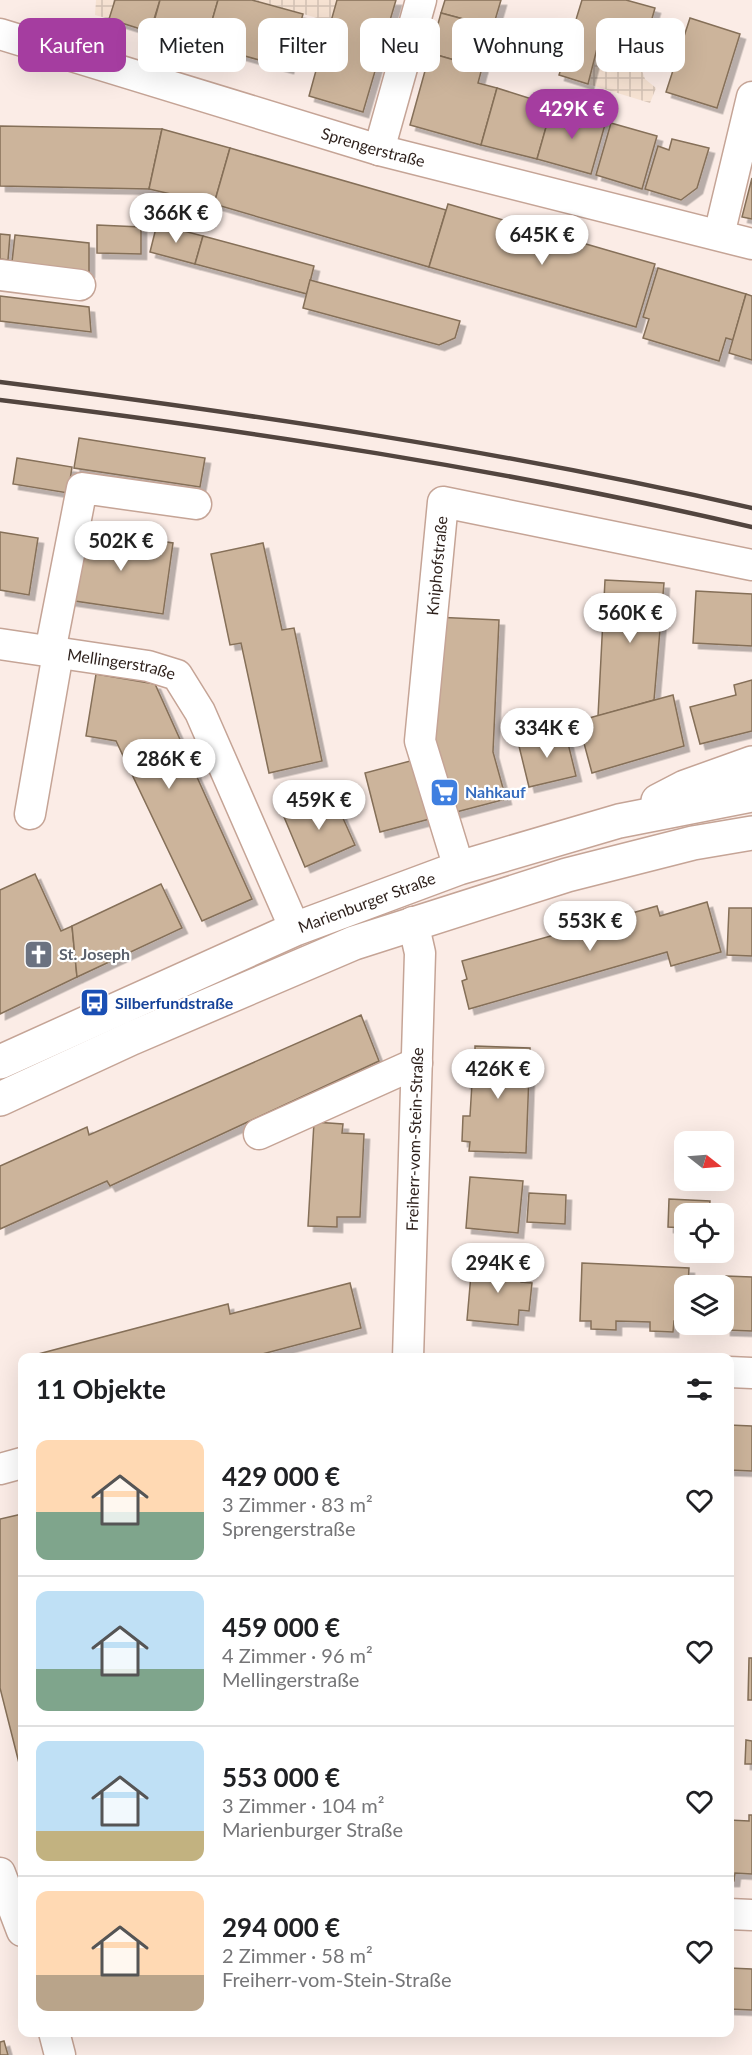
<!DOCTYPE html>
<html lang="de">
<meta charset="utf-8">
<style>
body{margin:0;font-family:Lato,sans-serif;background:#f6f6f6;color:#202124;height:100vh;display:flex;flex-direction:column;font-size:22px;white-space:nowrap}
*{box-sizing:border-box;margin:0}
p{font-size:20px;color:#757577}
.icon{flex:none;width:33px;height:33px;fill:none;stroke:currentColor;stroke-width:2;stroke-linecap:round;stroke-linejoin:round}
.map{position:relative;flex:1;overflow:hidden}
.drawer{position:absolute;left:18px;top:1353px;width:716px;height:684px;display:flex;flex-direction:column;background:#fff;border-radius:12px;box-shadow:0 6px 24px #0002}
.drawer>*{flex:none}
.banner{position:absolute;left:18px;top:18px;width:717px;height:54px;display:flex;gap:12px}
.needle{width:39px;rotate:107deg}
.tools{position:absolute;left:674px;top:1131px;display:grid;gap:12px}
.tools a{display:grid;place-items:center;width:60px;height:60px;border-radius:12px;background:#fff;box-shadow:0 6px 24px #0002;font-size:30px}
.price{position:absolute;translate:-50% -51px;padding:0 14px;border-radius:21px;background:#fff;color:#222;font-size:20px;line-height:39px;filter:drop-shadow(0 2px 3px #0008)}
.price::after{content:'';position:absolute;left:50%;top:36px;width:18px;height:14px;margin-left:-9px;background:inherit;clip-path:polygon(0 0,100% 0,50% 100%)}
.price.current{background:#a53da0;color:#fff}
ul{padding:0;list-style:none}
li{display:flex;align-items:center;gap:18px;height:150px;padding:0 18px}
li+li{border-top:2px solid #e0e0e0}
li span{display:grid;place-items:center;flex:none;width:168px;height:120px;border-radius:12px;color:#555}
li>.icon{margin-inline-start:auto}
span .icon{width:72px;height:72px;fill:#fffc;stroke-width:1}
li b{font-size:26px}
h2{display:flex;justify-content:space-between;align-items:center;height:72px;padding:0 18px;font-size:26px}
.pill{padding:0 21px;border-radius:12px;background:#fff;box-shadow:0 6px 24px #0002;font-size:21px;line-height:54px}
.pill.current{background:#a53da0;color:#fff}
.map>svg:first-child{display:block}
</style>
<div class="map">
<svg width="752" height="2055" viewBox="0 0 752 2055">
<defs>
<pattern id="industrial-grid" width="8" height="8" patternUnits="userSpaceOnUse" patternTransform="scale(1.5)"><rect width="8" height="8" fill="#f6e2d2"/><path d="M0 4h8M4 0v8" fill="none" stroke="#d3c1b4"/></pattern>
<filter id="shadow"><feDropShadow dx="5.5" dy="5.5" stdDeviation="0" flood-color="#0004"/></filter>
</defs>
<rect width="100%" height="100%" fill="#fbece6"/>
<!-- industrial -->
<g fill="url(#industrial-grid)">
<polygon points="96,0 115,0 109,19 95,15"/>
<polygon points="255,0 337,0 331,22"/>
<polygon points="612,27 647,36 639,62 645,79 656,88 650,103 588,84 602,29"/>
</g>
<!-- building -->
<g fill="#ccb49b" stroke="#856f58" stroke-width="1.5" filter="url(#shadow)">
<polygon points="115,0 160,0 150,32 109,19"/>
<polygon points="160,0 218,0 205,45 152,29"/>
<polygon points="218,0 252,0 303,14 288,68 205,45"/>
<polygon points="337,0 396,0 363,112 309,96 317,67 291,59 299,31 326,39"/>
<polygon points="445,0 501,0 493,27 441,13"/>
<polygon points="582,0 626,0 655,8 647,36 612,27 602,29 588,84 559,75"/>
<polygon points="441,13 493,27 482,68 430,53"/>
<polygon points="690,18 740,34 717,108 666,92"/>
<polygon points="430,53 482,68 478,83 497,88 481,145 410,125"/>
<polygon points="497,88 538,101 539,96 554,100 537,159 481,145"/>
<polygon points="552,106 606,121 591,174 537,159"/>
<polygon points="611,123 657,136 642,189 596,175"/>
<polygon points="0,126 162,129 149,189 0,186"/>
<polygon points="162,129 230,148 214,204 149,189"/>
<polygon points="672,139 709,148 697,188 681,200 645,189 658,146 669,150"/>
<polygon points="230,148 446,210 429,267 214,204"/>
<polygon points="752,178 752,219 742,217"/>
<polygon points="448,204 655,264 636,327 429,267"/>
<polygon points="157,224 203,236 195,264 150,252"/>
<polygon points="97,225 141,227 141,254 97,253"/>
<polygon points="0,234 10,235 8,260 0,259"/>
<polygon points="15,235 89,243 89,272 12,262"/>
<polygon points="203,236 314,266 307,294 195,264"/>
<polygon points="658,268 746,294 733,340 726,338 719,361 643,338 649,319 643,317"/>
<polygon points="310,280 460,321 455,338 439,345 303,308"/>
<polygon points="746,294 752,296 752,360 729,353"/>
<polygon points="0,296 89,307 91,332 0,321"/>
<polygon points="79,438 205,458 200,487 74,468"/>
<polygon points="17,458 72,467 68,493 13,484"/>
<polygon points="78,529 173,543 163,614 68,600"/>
<polygon points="0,532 38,538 29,595 0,590"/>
<polygon points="263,543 282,630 294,628 322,761 269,773 241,643 230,645 211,554"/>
<polygon points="605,580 664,583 654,700 598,716"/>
<polygon points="696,591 752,594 752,646 693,643"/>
<polygon points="434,617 499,620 493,752 506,799 380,832 365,773 433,755"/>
<polygon points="96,674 155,684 252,899 202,921 116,741 86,736"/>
<polygon points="752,680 752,731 700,744 690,707 736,695 734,685"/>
<polygon points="673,695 684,746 592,773 578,721"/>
<polygon points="565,731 576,776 529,787 518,742"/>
<polygon points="333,796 355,845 305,867 284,817"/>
<polygon points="35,874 61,931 72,926 77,977 0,1014 0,890"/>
<polygon points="161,884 182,928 77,977 72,926"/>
<polygon points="707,902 721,952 671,966 667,952 469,1009 462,981 467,979 462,961 657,906 660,916"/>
<polygon points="729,908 752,908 752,956 727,955"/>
<polygon points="361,1015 379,1061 110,1186 107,1181 0,1229 0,1166 87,1127 89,1135"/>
<polygon points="475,1046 530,1048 526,1153 469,1151 470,1142 462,1141 463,1116 470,1116 472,1083 465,1083 466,1058 475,1058"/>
<polygon points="314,1122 343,1124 342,1133 364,1134 360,1217 337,1217 337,1227 308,1226"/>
<polygon points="470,1177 523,1181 518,1233 466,1228"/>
<polygon points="529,1193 566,1195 565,1224 527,1222"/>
<polygon points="669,1199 710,1201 709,1214 684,1214 684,1228 668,1227"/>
<polygon points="472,1263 522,1268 521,1282 532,1283 529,1311 519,1310 518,1325 467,1320"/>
<polygon points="582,1263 689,1268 688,1286 684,1286 684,1322 674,1321 673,1332 650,1331 650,1322 616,1321 616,1330 591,1329 591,1321 580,1321"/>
<polygon points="726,1276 752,1277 752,1331 725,1330"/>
<polygon points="350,1283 361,1328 247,1358 23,1358 228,1304 230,1314"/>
<polygon points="729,1425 752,1426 752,1471 729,1470"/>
<polygon points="22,1514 22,1775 0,1688 0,1519"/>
<polygon points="749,1658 752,1658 752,1700 748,1700"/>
<polygon points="746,1740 752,1741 752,1764 745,1764"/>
<polygon points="749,1815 752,1815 752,1874 735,1873 734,1881 729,1881 729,1820 749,1821"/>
<polygon points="729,1968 752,1969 752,2010 729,2009"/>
<polygon points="4,2041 8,2055 0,2055 0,2042"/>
</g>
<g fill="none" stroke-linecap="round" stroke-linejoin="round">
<defs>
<g id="minor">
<path id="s1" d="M 0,34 L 379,150 L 752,244"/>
<polyline points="379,150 421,0"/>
<polyline points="719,235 752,97"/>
<polyline points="0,275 80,285"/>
<path id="s2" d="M 0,644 L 148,666 L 177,675 L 200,712 L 295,929"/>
<polyline points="50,652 82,488 196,504"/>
<polyline points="30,814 58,653"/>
<path id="s3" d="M 459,868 L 420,741 L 443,502 L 752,565"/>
<polyline points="259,1134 417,1063"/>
<path id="s4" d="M 408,1358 L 420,953 L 413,922"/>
<polyline points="729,1372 752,1373"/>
<polyline points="0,1469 22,1463"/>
<polyline points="0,1873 22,1931"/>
<polyline points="729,1914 752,1915"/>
<polyline points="54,2032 60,2055"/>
</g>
<g id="major">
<polyline points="658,801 685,787 752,763"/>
<path id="s5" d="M 0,1062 L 295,929 L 459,868 L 619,821 L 752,795"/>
<polyline points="0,1099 132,1038 354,943 567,875 693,843 752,833"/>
</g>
</defs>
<!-- minor casing -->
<use href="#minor" stroke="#c5a496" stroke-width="33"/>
<!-- major casing -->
<use href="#major" stroke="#c5a496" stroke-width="36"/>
<!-- minor -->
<use href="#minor" stroke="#fff" stroke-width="30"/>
<!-- major -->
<use href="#major" stroke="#fff" stroke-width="33"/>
<!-- rail -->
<g stroke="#52453f" stroke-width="4.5">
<path d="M 0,382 C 252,414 504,451 752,508"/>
<path d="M 0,400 C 252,431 504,469 752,527"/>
</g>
</g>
<!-- icons -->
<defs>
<symbol id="supermarket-square" viewBox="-11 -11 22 22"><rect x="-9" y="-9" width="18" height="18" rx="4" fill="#3f7fe0" stroke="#fff"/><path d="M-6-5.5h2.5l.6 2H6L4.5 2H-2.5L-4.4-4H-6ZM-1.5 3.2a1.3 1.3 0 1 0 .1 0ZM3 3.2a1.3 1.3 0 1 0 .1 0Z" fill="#fff"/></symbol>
<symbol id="church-square" viewBox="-11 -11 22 22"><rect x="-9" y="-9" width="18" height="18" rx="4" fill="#6b7280" stroke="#fff"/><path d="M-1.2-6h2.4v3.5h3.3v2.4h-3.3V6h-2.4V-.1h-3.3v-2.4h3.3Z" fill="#fff"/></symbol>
<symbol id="bus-square" viewBox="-11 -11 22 22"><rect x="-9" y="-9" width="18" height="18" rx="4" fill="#1a4fb4" stroke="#fff"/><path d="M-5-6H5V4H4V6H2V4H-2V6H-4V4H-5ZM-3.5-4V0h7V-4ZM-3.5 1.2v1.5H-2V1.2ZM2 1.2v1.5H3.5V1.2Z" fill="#fff"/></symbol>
</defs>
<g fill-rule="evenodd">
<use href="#supermarket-square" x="428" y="776" width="33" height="33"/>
<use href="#church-square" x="22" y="938" width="33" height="33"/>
<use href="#bus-square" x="78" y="986" width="33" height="33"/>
</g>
<g text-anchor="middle" stroke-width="4.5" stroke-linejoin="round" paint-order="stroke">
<!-- street labels -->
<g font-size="16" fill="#2c1f1a" stroke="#fff">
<text dy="6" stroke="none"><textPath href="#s1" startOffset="390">Sprengerstraße</textPath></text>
<text dy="6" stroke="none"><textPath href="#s3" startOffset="309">Kniphofstraße</textPath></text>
<text dy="6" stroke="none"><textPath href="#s2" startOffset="123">Mellingerstraße</textPath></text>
<text dy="6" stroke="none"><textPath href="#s5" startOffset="400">Marienburger Straße</textPath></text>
<text dy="6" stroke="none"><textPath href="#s4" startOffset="219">Freiherr-vom-Stein-Straße</textPath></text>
</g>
<!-- shop labels -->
<g font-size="16" font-weight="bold" fill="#366cbe" stroke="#fff" text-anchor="start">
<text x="465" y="798">Nahkauf</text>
</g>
<!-- worship labels -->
<g font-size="16" font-weight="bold" fill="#5b616d" stroke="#fff" text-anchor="start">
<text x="59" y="960">St. Joseph</text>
</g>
<!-- transit labels -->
<g font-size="16" font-weight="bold" fill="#164399" stroke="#fff" text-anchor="start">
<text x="115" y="1009">Silberfundstraße</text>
</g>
</g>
</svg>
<div class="tools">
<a><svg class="needle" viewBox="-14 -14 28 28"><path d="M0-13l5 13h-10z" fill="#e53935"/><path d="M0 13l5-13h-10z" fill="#757577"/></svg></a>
<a><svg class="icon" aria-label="locate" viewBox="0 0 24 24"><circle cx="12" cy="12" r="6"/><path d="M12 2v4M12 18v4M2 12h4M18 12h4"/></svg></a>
<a><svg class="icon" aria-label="layers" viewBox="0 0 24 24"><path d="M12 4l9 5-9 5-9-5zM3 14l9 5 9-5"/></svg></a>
</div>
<b class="price current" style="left:572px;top:140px">429K €</b>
<b class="price" style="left:176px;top:244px">366K €</b>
<b class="price" style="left:542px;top:266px">645K €</b>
<b class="price" style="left:121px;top:572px">502K €</b>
<b class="price" style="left:630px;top:644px">560K €</b>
<b class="price" style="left:547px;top:759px">334K €</b>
<b class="price" style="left:169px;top:790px">286K €</b>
<b class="price" style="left:319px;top:831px">459K €</b>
<b class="price" style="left:590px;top:952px">553K €</b>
<b class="price" style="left:498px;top:1100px">426K €</b>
<b class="price" style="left:498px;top:1294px">294K €</b>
<div class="banner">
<a class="pill current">Kaufen</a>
<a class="pill">Mieten</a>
<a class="pill">Filter</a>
<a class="pill">Neu</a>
<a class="pill">Wohnung</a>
<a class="pill">Haus</a>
</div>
<section class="drawer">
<h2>11 Objekte<svg class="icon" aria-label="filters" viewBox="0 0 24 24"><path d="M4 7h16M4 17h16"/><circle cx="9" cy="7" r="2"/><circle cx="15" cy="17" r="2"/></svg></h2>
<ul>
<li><span style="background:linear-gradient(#ffd9b3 60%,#7fa58c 0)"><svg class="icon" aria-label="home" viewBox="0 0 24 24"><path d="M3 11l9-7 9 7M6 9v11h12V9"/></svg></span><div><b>429 000 €</b><p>3 Zimmer · 83 m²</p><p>Sprengerstraße</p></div><svg class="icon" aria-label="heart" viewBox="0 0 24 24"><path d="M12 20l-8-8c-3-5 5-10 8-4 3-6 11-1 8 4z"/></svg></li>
<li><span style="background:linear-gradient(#bfe0f5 65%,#7fa58c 0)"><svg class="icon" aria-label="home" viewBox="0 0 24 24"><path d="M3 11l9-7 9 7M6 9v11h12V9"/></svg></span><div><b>459 000 €</b><p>4 Zimmer · 96 m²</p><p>Mellingerstraße</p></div><svg class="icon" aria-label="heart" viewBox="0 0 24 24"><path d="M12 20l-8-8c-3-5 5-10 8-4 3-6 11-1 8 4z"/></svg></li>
<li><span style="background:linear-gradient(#bfe0f5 75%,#c2b280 0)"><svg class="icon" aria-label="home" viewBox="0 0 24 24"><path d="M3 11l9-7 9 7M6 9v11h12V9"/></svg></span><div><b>553 000 €</b><p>3 Zimmer · 104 m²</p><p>Marienburger Straße</p></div><svg class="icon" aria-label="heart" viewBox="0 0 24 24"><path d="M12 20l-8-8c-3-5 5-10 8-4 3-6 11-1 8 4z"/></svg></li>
<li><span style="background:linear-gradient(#ffd9b3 70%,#b9a48a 0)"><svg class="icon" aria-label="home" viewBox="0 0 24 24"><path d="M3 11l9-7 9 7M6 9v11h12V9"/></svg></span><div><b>294 000 €</b><p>2 Zimmer · 58 m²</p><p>Freiherr-vom-Stein-Straße</p></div><svg class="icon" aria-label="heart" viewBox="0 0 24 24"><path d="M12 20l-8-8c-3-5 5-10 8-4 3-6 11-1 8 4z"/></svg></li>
</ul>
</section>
</div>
